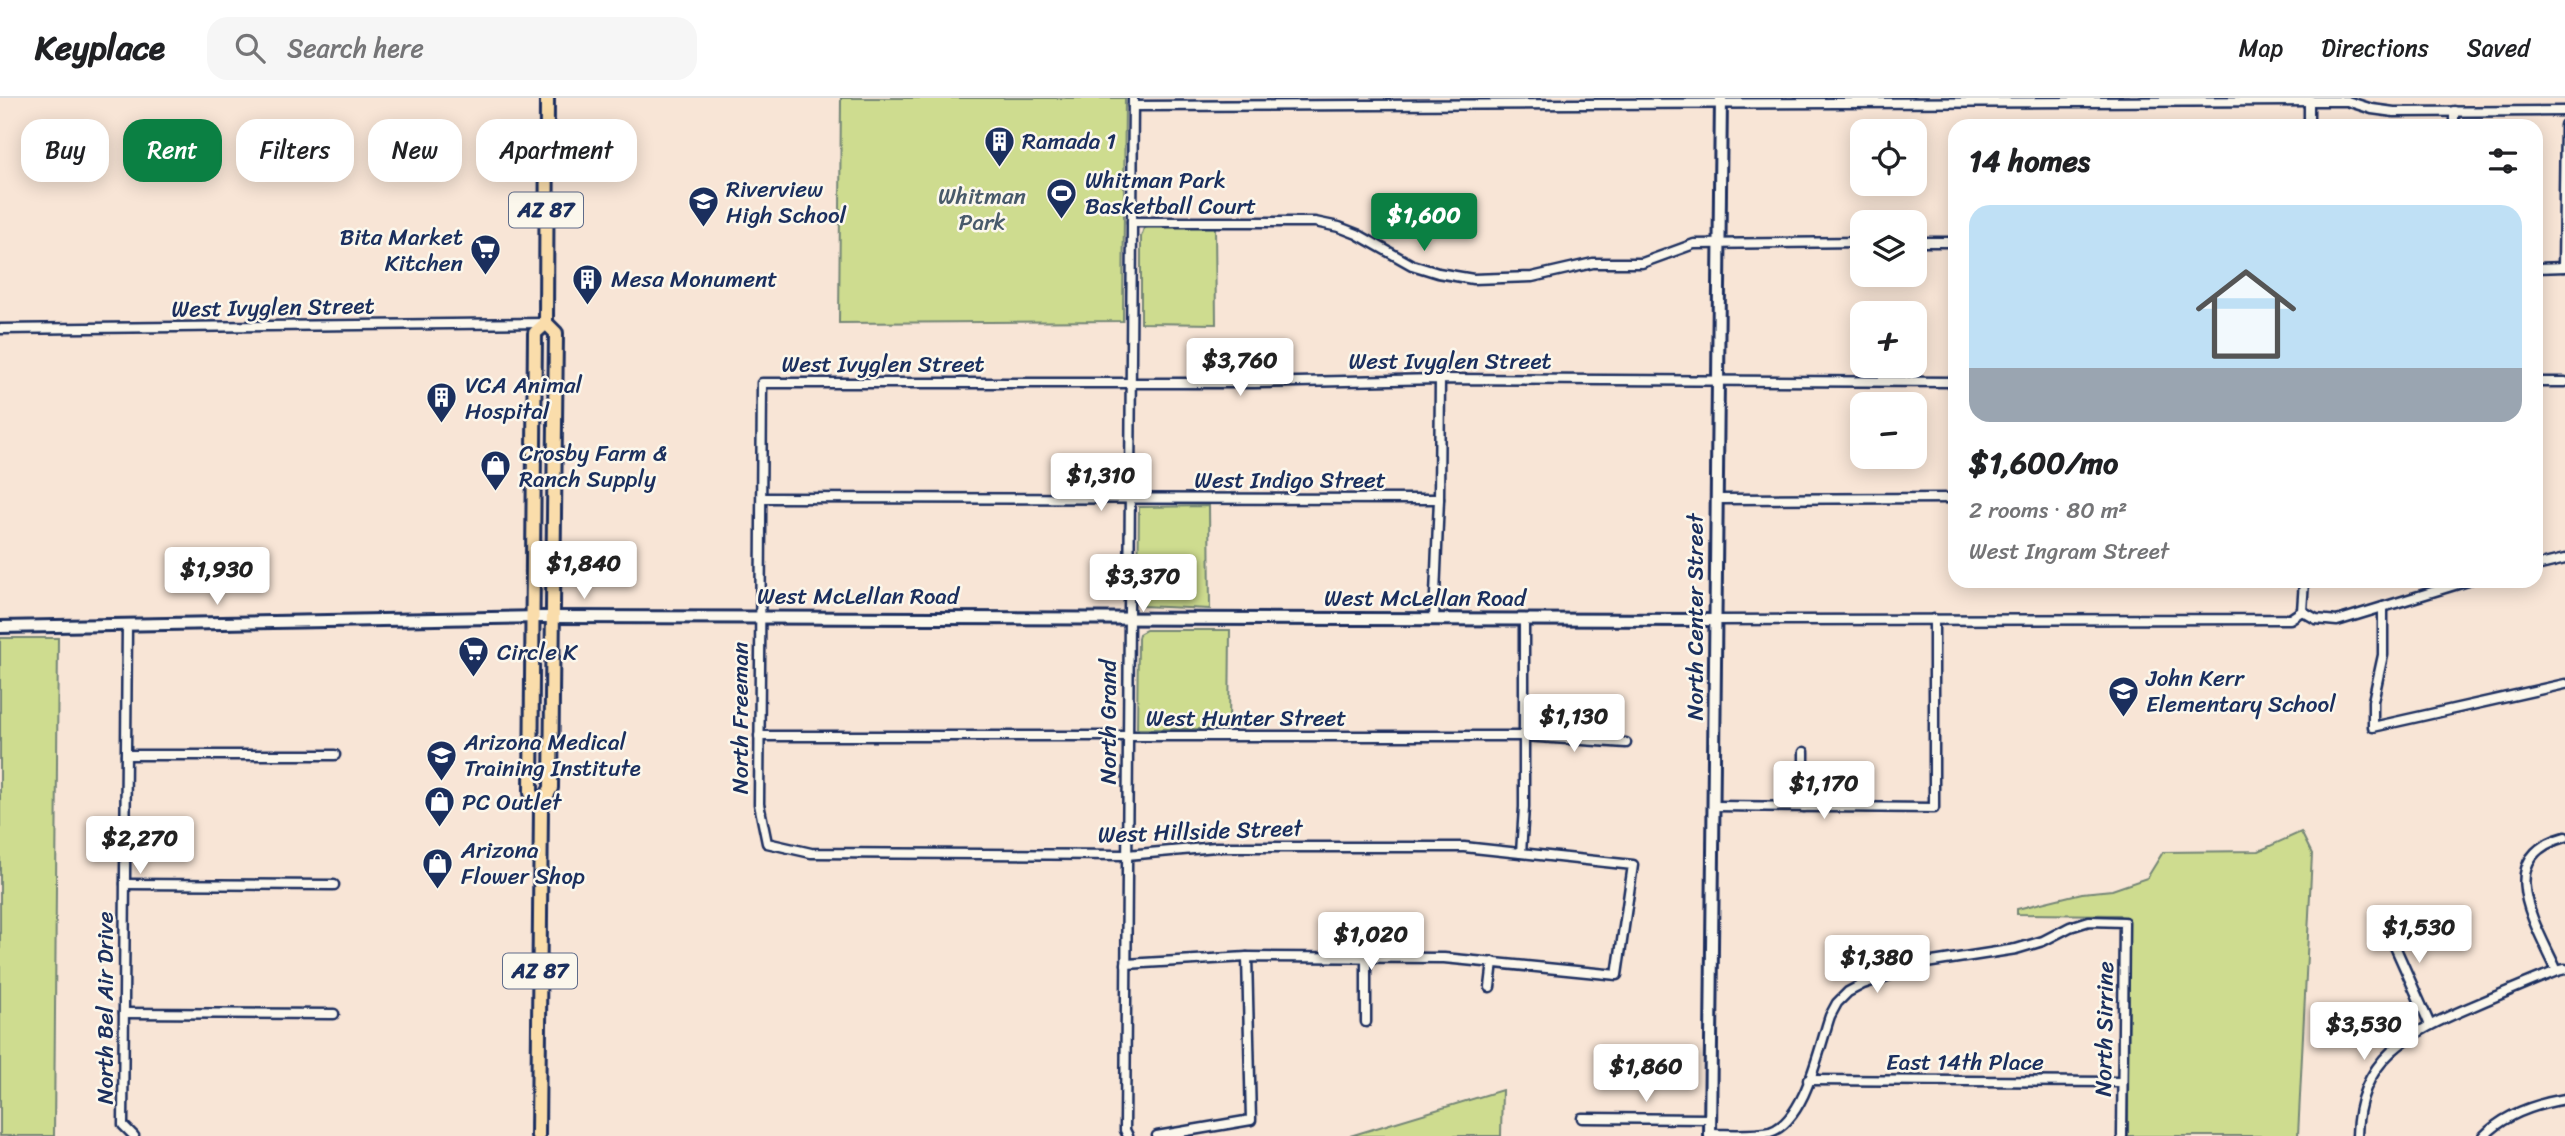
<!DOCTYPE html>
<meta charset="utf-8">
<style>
body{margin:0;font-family:Sriracha,sans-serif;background:#f6f6f6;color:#202124;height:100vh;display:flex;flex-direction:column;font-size:26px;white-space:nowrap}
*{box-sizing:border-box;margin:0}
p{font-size:23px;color:#757577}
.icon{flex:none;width:38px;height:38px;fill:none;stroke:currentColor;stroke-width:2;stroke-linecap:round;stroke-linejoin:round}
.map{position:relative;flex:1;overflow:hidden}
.drawer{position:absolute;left:1948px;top:21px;width:595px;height:469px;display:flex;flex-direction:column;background:#fff;border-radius:21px;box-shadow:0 4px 18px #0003}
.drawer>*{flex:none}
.guide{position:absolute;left:21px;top:21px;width:665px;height:63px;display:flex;gap:14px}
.fabs{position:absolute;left:1850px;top:21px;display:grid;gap:14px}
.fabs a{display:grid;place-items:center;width:77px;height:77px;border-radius:14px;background:#fff;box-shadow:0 4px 18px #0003;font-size:35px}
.price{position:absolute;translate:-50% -60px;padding:0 16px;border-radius:7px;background:#fff;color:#222;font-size:23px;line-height:46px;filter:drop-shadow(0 2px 4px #0008)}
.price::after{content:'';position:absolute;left:50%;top:42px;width:21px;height:16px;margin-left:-10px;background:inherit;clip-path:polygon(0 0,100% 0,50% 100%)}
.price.active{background:#0b8043;color:#fff}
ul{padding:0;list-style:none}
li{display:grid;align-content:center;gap:14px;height:371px;padding:0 21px}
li+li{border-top:2px solid #e0e0e0}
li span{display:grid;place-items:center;height:217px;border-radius:21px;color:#555}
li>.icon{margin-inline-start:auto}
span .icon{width:126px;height:126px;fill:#fffc;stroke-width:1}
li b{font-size:30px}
h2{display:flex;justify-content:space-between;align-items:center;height:84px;padding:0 21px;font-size:30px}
.pill{padding:0 24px;border-radius:21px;background:#fff;box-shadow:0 4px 18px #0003;font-size:24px;line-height:63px}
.pill.active{background:#0b8043;color:#fff}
header{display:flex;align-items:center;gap:42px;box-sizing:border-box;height:98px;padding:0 35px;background:#fff;border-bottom:2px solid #e0e0e0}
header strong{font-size:33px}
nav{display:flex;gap:38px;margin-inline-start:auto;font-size:24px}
.search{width:490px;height:63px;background:#f6f6f6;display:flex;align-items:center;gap:18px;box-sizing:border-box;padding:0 24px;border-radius:21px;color:#757577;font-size:26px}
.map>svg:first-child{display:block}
</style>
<header>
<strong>Keyplace</strong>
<div class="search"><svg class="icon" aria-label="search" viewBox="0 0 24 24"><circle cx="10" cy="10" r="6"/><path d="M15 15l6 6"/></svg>Search here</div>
<nav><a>Map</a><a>Directions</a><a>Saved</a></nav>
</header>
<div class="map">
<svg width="2565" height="1038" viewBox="0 0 2565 1038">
<rect width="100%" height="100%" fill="#f8e5d6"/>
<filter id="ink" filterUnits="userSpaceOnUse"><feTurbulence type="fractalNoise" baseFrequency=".0143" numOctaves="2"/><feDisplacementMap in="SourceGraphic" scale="14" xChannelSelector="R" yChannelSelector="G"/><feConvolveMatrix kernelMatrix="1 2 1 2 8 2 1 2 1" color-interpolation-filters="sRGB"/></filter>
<g filter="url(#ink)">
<!-- green -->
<g fill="#cedc8f" stroke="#748676" stroke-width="2">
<polygon points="841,0 1125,0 1123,223 839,225"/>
<polygon points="1148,129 1215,129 1216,226 1141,225 1141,139 1144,130"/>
<polygon points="1209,408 1210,511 1142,508 1138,501 1139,409"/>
<polygon points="1146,532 1230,532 1229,631 1137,631 1138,540 1139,536"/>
<polygon points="0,540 58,540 54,1038 0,1038"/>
<polygon points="2301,734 2312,756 2298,1038 2128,1038 2129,828 2119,817 2017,816 2017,811 2082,795 2112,792 2147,780 2163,754 2259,753"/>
<polygon points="1502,992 1501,1038 1350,1038"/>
</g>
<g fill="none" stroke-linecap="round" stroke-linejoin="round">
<defs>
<g id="street">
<polyline points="1133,8 2309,3 2347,3 2372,11 2394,14 2565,13"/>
<polyline points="2309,28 2309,0"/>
<polyline points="2454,28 2454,13"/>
<polyline points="1132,124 1315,124 1339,129 1357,136 1412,167 1438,175 1473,181 1532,179 1593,165 1642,165 1694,146 1862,144"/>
<polyline points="1914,144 1955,144"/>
<polyline points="2563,169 2565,27"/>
<polyline points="2536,170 2565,169"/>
<polyline points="0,231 546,225"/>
<polyline points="2536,284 2565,284"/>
<polyline points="762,400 1439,401"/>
<polyline points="1717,401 1955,400"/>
<polyline points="2536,468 2565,461"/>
<polyline points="2383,509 2383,557 2373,603 2373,629 2565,586"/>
<polyline points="2302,513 2316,521 2337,523 2468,483"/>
<polyline points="1434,521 1439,401 1440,281"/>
<polyline points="1715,522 2290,521 2302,513 2304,483"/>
<polyline points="127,526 123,1027 134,1038"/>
<polyline points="759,638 1524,638 1626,645"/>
<polyline points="126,657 335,657"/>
<polyline points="1714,708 1934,710 1934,521"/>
<polyline points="1804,709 1804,654"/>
<polyline points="1521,755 1524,709 1524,521"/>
<polyline points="125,786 334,787"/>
<polyline points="2386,814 2389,835 2430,927"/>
<polyline points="1126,866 1247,859 1444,860 1617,877 1633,767 1464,749 1216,749 1127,757 811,755 767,745 759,706 762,285 1254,285 1440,281 1955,284"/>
<path d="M 2557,873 C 2537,828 2491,759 2565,739"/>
<polyline points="1490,889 1493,864"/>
<polyline points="124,915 334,916"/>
<polyline points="1366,924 1366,860"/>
<polyline points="1808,982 2122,984"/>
<polyline points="1582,1020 1710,1021"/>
<path d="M 1710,1036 C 1729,1036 1751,1038 1770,1034 C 1805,1023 1819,950 1830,918 L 1837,905 L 1848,894 L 1863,886 L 1926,865 L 2016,851 L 2043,843 L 2070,829 L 2089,823 L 2124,824 L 2122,1038"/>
<polyline points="1128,1038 1125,1032 1133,0"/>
<polyline points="1157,1038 1251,1022 1247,859"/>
<path d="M 2357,1038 C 2358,959 2409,935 2473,908 C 2501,896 2529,884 2557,873 L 2565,871"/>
<path d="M 2484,1038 C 2505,1016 2536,1006 2565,1001"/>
</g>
<g id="secondary">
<polyline points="0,529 542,519 1715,522"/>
<polyline points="1710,1038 1721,0"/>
</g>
<g id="primary">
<polyline points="541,708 531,695 535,235 546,225"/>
<polyline points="538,1038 541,708 551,690 556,235 546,225 547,0"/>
</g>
</defs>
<!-- street casing -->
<use href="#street" stroke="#1b2f5e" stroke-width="13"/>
<!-- secondary casing -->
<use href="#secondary" stroke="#1b2f5e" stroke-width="16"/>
<!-- primary casing -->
<use href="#primary" stroke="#1b2f5e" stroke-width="18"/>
<!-- street -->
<use href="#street" stroke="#fbf7ec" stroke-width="8"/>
<!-- secondary -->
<use href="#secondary" stroke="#fbf7ec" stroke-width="10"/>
<!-- primary -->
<use href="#primary" stroke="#faddab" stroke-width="12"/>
</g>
</g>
<!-- icons -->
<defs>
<symbol id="building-pin" viewBox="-11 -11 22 30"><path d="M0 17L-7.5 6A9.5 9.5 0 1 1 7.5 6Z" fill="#1b2f5e" stroke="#fbf7ec"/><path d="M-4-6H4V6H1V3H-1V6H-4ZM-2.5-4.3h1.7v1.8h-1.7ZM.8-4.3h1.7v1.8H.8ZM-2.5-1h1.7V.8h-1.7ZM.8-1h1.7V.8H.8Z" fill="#fff"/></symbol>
<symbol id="stadium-pin" viewBox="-11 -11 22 30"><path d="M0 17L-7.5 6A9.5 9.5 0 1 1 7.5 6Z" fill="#1b2f5e" stroke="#fbf7ec"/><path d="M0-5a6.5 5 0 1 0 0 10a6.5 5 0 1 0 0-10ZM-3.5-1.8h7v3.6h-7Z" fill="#fff"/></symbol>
<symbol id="school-pin" viewBox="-11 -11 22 30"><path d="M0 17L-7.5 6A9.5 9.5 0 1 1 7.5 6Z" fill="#1b2f5e" stroke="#fbf7ec"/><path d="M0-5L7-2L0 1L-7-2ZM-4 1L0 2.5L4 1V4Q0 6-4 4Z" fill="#fff"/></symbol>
<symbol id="supermarket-pin" viewBox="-11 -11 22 30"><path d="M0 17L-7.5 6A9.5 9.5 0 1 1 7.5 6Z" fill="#1b2f5e" stroke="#fbf7ec"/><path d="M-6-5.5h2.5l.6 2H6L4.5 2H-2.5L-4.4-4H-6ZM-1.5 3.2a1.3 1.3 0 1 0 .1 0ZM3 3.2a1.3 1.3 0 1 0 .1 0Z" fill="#fff"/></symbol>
<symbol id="shop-pin" viewBox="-11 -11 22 30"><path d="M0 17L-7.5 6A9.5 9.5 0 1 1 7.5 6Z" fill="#1b2f5e" stroke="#fbf7ec"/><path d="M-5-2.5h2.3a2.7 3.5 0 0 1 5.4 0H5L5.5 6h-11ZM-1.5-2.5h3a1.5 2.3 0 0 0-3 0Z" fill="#fff"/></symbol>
</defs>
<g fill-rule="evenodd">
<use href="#building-pin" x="982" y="26" width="35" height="47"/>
<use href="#stadium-pin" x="1044" y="78" width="35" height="47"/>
<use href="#school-pin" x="686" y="86" width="35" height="47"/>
<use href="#supermarket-pin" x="468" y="134" width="35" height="47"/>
<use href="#building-pin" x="570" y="164" width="35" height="47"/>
<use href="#building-pin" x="424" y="282" width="35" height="47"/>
<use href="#shop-pin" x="478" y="350" width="35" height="47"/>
<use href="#supermarket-pin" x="456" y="536" width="35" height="47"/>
<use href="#school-pin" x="2106" y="576" width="35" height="47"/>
<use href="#school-pin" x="424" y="640" width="35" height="47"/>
<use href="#shop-pin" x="422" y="686" width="35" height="47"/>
<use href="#shop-pin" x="420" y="748" width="35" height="47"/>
</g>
<g text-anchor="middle" stroke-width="5" stroke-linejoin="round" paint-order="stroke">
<!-- shield labels -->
<g fill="#fbf7ec" stroke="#5e6b89" stroke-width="2">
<rect x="509" y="94.5" width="74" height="35" rx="5"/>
<rect x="503" y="855.5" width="74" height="35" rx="5"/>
</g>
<g font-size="21" font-weight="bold" fill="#1b2f5e">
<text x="546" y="119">AZ 87</text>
<text x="540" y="880">AZ 87</text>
</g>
<!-- poi labels -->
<g font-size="23" fill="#1b2f5e" stroke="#fbf7ec" text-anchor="start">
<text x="1022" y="51">Ramada 1</text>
<text x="1085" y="90">Whitman Park<tspan x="1085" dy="26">Basketball Court</tspan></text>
<text x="726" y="99">Riverview<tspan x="726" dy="26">High School</tspan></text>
<text x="463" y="147" text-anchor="end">Bita Market<tspan x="463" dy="26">Kitchen</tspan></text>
<text x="611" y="189">Mesa Monument</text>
<text x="465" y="295">VCA Animal<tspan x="465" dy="26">Hospital</tspan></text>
<text x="519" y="363">Crosby Farm &amp;<tspan x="519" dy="26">Ranch Supply</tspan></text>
<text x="497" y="562">Circle K</text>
<text x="2146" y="588">John Kerr<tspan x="2146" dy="26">Elementary School</tspan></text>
<text x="464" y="652">Arizona Medical<tspan x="464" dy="26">Training Institute</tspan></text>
<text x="462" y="712">PC Outlet</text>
<text x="461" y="760">Arizona<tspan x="461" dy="26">Flower Shop</tspan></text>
</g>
<!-- park labels -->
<g font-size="23" fill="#485a6a" stroke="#fbf7ec">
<text x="982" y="106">Whitman<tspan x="982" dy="26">Park</tspan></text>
</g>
<!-- street labels -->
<g font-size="23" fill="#1b2f5e" stroke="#fbf7ec">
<text transform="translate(273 209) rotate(-1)" y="8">West Ivyglen Street</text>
<text x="1450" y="271">West Ivyglen Street</text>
<text x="883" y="274">West Ivyglen Street</text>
<text x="1290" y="390">West Indigo Street</text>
<text x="858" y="506">West McLellan Road</text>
<text x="1425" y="508">West McLellan Road</text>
<text transform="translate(1695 519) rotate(-90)" y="8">North Center Street</text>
<text transform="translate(740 620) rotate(-90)" y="8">North Freeman</text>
<text x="1246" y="628">West Hunter Street</text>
<text transform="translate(1108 624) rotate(-90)" y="8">North Grand</text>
<text transform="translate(1200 733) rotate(-2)" y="8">West Hillside Street</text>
<text transform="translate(105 910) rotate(-90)" y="8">North Bel Air Drive</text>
<text transform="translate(2104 931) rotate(-89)" y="8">North Sirrine</text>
<text x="1965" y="972">East 14th Place</text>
</g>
</g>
</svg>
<div class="fabs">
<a><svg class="icon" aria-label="locate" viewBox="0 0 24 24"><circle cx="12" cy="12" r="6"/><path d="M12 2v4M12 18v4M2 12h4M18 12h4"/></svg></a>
<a><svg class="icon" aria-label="layers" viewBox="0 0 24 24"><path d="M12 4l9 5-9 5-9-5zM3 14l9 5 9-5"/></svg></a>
<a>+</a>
<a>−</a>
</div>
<b class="price active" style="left:1424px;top:155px">$1,600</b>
<b class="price" style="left:1240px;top:300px">$3,760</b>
<b class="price" style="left:1101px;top:415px">$1,310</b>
<b class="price" style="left:584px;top:503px">$1,840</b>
<b class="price" style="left:217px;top:509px">$1,930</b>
<b class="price" style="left:1143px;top:516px">$3,370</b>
<b class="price" style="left:1574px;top:656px">$1,130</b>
<b class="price" style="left:1824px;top:723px">$1,170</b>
<b class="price" style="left:140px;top:778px">$2,270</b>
<b class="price" style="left:2419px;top:867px">$1,530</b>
<b class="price" style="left:1371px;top:874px">$1,020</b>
<b class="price" style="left:1877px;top:897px">$1,380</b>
<b class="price" style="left:2364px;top:964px">$3,530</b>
<b class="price" style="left:1646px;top:1006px">$1,860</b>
<div class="guide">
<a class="pill">Buy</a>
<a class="pill active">Rent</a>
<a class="pill">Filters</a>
<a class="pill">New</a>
<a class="pill">Apartment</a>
</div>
<section class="drawer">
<h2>14 homes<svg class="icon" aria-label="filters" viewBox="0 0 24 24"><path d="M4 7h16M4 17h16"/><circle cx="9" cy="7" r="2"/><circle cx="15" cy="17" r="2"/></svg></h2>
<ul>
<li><span style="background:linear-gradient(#bfe0f5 75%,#9aa5b1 0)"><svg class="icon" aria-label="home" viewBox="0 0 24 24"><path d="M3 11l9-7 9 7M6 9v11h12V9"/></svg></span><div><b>$1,600/mo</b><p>2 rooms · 80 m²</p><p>West Ingram Street</p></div></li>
</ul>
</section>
</div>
